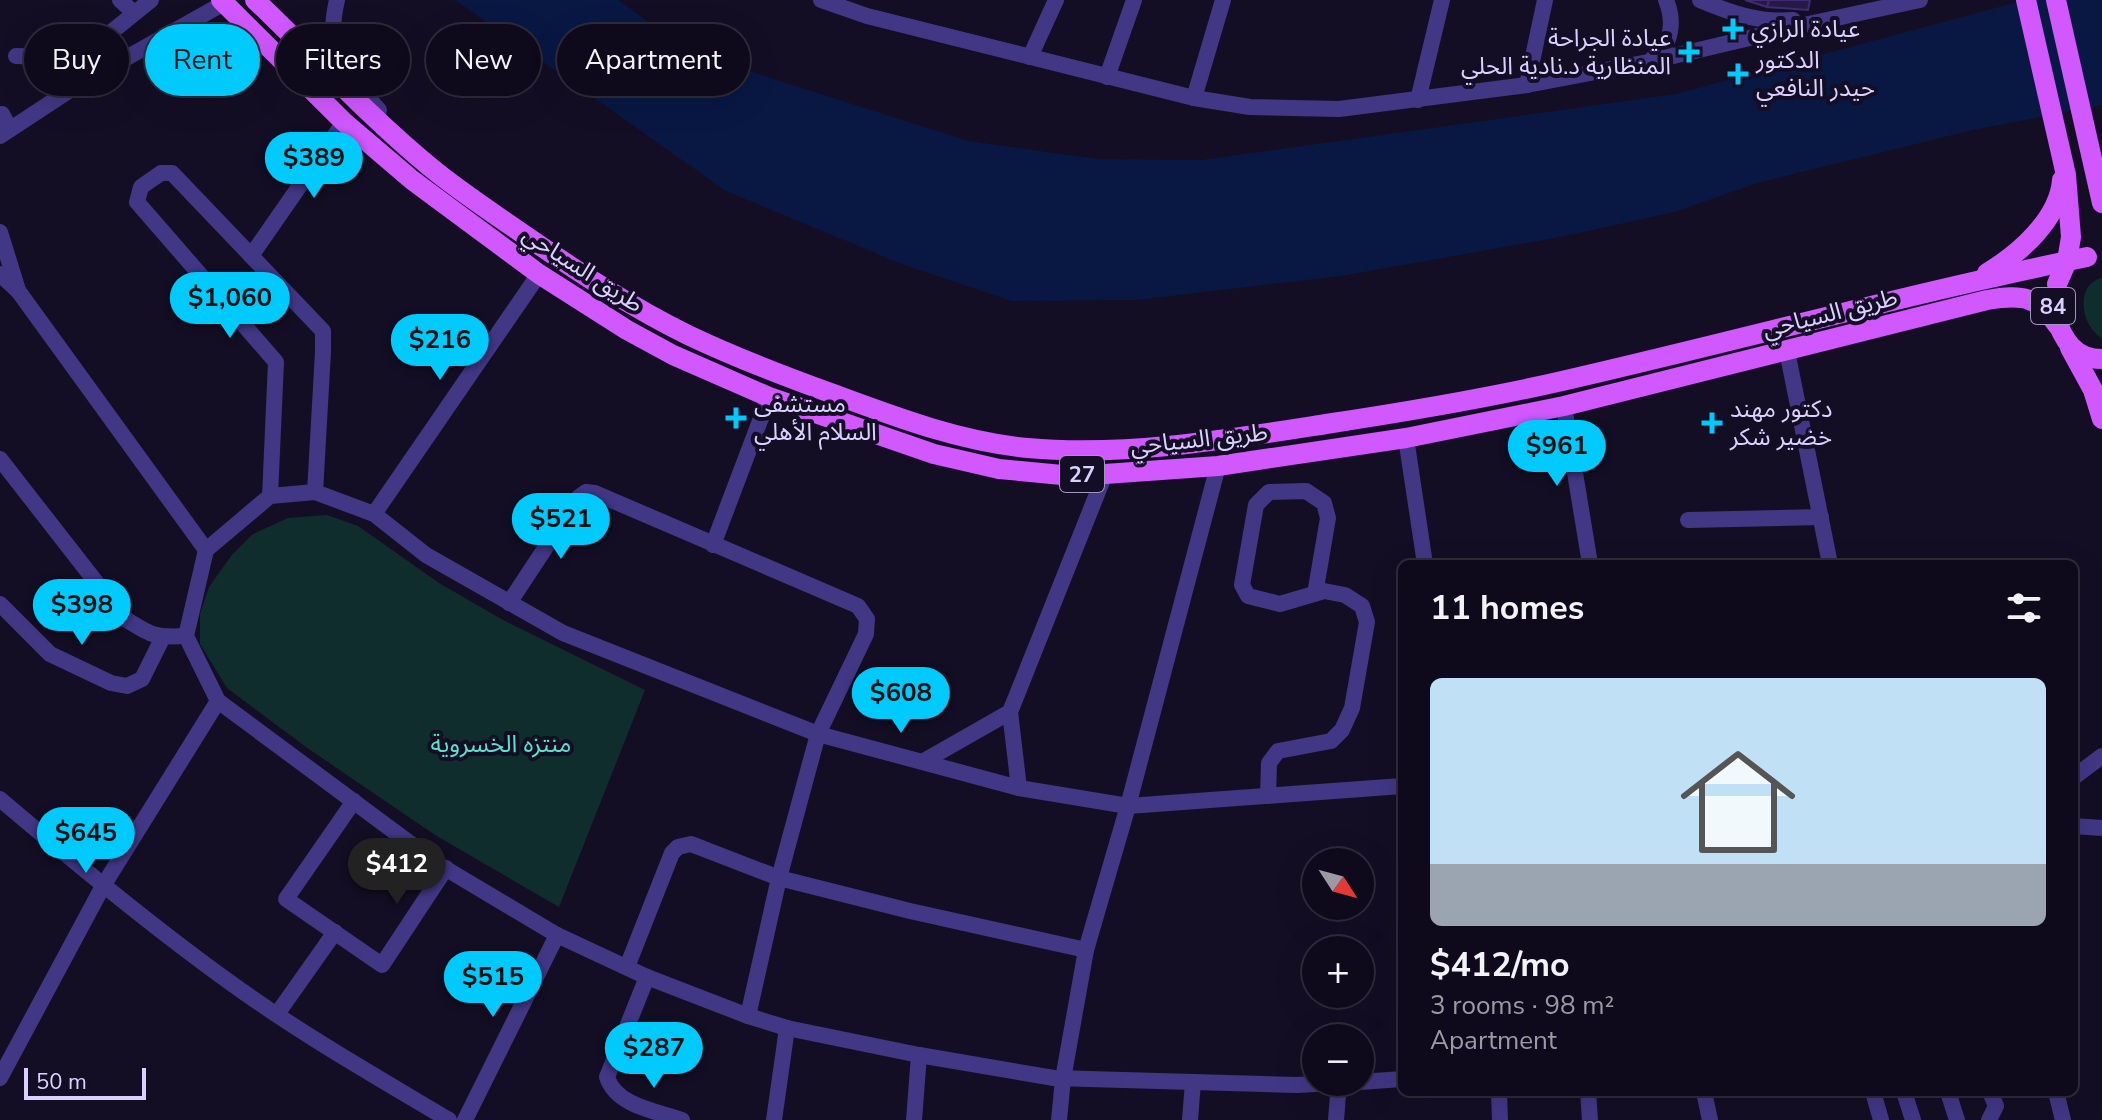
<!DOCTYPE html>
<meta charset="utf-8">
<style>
body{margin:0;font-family:"Nunito Sans","Noto Sans Arabic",sans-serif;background:#1d1828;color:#f1f3f6;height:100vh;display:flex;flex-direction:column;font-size:30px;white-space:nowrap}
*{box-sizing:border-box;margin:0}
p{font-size:26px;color:#9b9aa3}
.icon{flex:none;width:44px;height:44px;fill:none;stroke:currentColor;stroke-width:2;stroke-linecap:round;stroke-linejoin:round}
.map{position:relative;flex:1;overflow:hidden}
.panel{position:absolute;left:1398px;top:560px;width:680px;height:536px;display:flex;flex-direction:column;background:#0f0a1b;border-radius:12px;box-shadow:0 8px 32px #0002,0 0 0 2px #2f2b3a}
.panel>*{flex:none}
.top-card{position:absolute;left:24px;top:24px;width:760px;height:72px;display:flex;gap:16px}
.needle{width:52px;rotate:126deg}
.buttons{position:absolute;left:1302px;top:848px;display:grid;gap:16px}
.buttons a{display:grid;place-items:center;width:72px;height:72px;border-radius:50%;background:#0f0a1b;box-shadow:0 8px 32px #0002,0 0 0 2px #2f2b3a;font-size:40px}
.scale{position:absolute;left:24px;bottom:20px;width:122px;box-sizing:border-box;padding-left:8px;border:4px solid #dbd1ff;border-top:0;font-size:22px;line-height:28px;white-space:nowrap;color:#dbd1ff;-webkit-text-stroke:6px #140e24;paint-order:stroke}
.price{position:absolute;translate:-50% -68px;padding:0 18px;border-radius:28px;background:#00cafc;color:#111;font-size:26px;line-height:52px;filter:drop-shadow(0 2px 4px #0008)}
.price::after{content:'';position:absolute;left:50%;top:48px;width:24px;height:18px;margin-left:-12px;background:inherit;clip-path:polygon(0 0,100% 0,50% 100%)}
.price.on{background:#222;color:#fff}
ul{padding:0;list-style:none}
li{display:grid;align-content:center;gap:16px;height:424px;padding:0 32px}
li+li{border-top:2px solid #2f2b3a}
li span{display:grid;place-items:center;height:248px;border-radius:12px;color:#555}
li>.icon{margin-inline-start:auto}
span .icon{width:144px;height:144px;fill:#fffc;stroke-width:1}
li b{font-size:34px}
h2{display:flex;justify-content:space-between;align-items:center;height:96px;padding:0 32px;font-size:34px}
.pill{padding:0 28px;border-radius:36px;background:#0f0a1b;box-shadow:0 8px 32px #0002,0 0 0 2px #2f2b3a;font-size:28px;line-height:72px}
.pill.on{background:#00cafc;color:#111}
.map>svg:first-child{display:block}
</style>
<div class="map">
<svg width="2102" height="1120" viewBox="0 0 2102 1120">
<rect width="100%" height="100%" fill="#140e24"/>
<!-- green -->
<g fill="#102d2e">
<path d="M 2102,278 L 2102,338 C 2081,327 2074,284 2102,278 Z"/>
<polygon points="327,515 358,526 439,583 503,620 645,690 559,907 435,835 306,747 227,688 200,644 200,614 209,587 231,556 253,534 288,518"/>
</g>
<!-- water -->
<polygon fill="#081843" points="455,0 618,0 671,38 727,64 968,141 1097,159 1202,160 1676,94 2025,0 2102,0 2102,105 1973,130 1757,183 1675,212 1560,237 1341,276 1136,300 1012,301 902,264 726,191"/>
<!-- building -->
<g fill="#261946" stroke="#402a72" stroke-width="2">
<polygon points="1745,0 1769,0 1767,7"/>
<polygon points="1769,0 1810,0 1808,10 1767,7"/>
</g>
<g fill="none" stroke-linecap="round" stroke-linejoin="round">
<!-- minor -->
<g stroke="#423785" stroke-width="16">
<polyline points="120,0 134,13"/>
<path d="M 337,0 C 324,56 344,71 379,110"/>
<polyline points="821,0 867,16 1194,98 1250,107 1339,109 1527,85 1648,62 1804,25 1920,0"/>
<path d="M 1700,0 C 1731,13 1759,23 1793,20"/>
<polyline points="16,56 46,57 74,40 99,42 151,0"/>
<polyline points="1030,57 1056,0"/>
<path d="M 1652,59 C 1672,45 1675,22 1666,0"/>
<polyline points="1107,77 1134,0"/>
<polyline points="1527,85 1545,0"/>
<polyline points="1194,98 1223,0"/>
<polyline points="1418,100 1442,0"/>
<polyline points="2,114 10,129"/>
<polyline points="0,136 73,88 224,3"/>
<polyline points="0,232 18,290"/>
<polyline points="251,256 344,122"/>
<polyline points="0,274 19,292 206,550"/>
<polyline points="1787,351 1830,564"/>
<polyline points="1564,406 1590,564"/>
<polyline points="1406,438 1425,564"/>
<path d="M 0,459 L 124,618 C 150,635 155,638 186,636"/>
<polyline points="270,496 276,362 137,202 141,187 161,173 172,173 323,331 323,352 315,492"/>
<polyline points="374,514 539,274"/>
<polyline points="1688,520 1821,517"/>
<polyline points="713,545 769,397"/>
<polyline points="509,603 579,497 586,492 595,493 858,606 867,619 866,634 818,734 779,878 748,1016"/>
<polyline points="0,604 50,654 111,683 127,686 142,679 163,637"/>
<polyline points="924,761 1010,712"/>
<polyline points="2074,777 2102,756"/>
<polyline points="1019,788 1010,712 1105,474"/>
<polyline points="1268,796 1269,763 1278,751 1331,741 1342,730 1352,708 1367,622 1362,606 1345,595 1324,591 1280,604 1248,596 1242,585 1256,505 1269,492 1306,491 1324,503 1328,518 1315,594"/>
<path d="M 0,799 C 74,862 149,924 228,981 C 298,1032 375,1076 449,1120"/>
<polyline points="354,801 286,899 382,965 446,868"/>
<polyline points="2074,826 2102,828"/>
<polyline points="627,967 672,853 678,847 691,844 779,878 910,911 1086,950"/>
<path d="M 647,977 L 607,1077 C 616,1106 656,1111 682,1120"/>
<polyline points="277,1014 335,932"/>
<polyline points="0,1078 103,886 218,701"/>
<polyline points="1357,1082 1296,1085 1054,1078 919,1055 787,1028 748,1016 647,977 557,935 438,864 218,701 186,636 206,550 270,496 315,492 374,514 426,555 563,633 818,734 1019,788 1128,806 1402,786"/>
<polyline points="1360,1082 1402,1079"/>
<polyline points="1499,1092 1500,1120"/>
<polyline points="1588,1092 1590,1120"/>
<polyline points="1704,1092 1710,1120"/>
<polyline points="1873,1092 1881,1120"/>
<polyline points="1904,1092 1913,1120"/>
<polyline points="1948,1092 1957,1120"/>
<polyline points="2056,1092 2063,1120"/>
<polyline points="465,1120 557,935"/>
<polyline points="774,1120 787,1028"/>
<polyline points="914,1120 919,1055"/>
<polyline points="1059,1120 1063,1079 1086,950 1128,806 1218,466"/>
<polyline points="1190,1120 1193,1082"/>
<polyline points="1336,1120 1339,1083"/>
<polyline points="1989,1120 1996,1106 1990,1092"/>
</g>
<!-- major -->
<g stroke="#d158ff" stroke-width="20">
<path d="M 221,0 L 344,122 L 412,180 L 539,274 L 627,330 L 673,355 L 769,397 L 934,454 L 999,469 L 1062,475 L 1105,474 L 1218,466 L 1406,438 L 1564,406 L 1987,300 C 2023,294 2037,296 2058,326"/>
<path d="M 255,0 C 313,55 367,115 429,166 C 459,191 493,213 526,236 C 578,272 631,307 688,335 C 736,358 786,377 836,395 C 898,418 962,442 1028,448 C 1125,457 1231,439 1326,424 C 1405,412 1484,399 1562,381 C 1737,341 1911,293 2087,257"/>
<polyline points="2026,0 2066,175 2071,237 2067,261 2057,284"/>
<polyline points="2056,0 2102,203"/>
<path d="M 1987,273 C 2019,254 2059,219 2062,180"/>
<path d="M 2055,314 C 2062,339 2074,359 2102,359"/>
<polyline points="2070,348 2093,390 2102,419"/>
</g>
</g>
<!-- markers -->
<g fill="#00cafc" stroke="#140e24" stroke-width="3">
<path d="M1729 17h8v8h8v8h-8v8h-8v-8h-8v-8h8z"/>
<path d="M1685 40h8v8h8v8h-8v8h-8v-8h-8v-8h8z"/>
<path d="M1734 62h8v8h8v8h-8v8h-8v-8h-8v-8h8z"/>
<path d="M732 406h8v8h8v8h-8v8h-8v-8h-8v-8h8z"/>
<path d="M1708 411h8v8h8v8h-8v8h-8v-8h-8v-8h8z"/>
</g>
<g text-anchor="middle" stroke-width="8" stroke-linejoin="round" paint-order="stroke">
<!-- shield labels -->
<g fill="#140e24" stroke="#9f96bd" stroke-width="2">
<rect x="2031" y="288" width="44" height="36" rx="6"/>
<rect x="1060" y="456" width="44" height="36" rx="6"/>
</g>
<g font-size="22" font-weight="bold" fill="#dbd1ff">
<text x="2053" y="314">84</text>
<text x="1082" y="482">27</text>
</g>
<!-- poi labels -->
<g font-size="24" fill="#dbd1ff" stroke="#140e24" text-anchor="start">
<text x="1751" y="37">عيادة الرازي</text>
<text x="1671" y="46" text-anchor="end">عيادة الجراحة<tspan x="1671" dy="28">المنظارية د.نادية الحلي</tspan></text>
<text x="1756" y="68">الدكتور<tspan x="1756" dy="28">حيدر النافعي</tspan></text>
<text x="754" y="412">مستشفى<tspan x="754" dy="28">السلام الأهلي</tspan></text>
<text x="1730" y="417">دكتور مهند<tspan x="1730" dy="28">خضير شكر</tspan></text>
</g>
<!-- street labels -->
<g font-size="24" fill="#dbd1ff" stroke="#140e24">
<text transform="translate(583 269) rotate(33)" y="8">طريق السياحي</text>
<text transform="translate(1830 313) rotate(-14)" y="8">طريق السياحي</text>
<text transform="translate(1199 439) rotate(-6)" y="8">طريق السياحي</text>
</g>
<!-- park labels -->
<g font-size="24" fill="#59e3ce" stroke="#140e24">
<text x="501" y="752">منتزه الخسروية</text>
</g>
</g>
</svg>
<div class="buttons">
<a><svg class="needle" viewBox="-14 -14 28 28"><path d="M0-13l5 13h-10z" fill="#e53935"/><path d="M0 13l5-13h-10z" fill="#9b9aa3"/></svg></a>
<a>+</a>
<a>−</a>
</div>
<div class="scale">50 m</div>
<b class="price" style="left:314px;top:200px">$389</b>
<b class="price" style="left:230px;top:340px">$1,060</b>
<b class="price" style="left:440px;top:382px">$216</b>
<b class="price" style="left:1557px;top:488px">$961</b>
<b class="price" style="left:561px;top:561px">$521</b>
<b class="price" style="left:82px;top:647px">$398</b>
<b class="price" style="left:901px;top:735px">$608</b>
<b class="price" style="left:86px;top:875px">$645</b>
<b class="price on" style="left:397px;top:906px">$412</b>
<b class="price" style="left:493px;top:1019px">$515</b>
<b class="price" style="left:654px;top:1090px">$287</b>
<div class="top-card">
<a class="pill">Buy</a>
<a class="pill on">Rent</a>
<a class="pill">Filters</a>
<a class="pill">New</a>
<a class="pill">Apartment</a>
</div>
<section class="panel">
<h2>11 homes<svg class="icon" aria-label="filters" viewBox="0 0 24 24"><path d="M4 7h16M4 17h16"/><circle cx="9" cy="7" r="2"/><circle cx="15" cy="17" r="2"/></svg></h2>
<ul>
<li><span style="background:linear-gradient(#bfe0f5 75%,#9aa5b1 0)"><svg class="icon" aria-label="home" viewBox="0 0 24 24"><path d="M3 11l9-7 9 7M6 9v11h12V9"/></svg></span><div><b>$412/mo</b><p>3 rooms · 98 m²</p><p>Apartment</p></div></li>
</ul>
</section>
</div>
